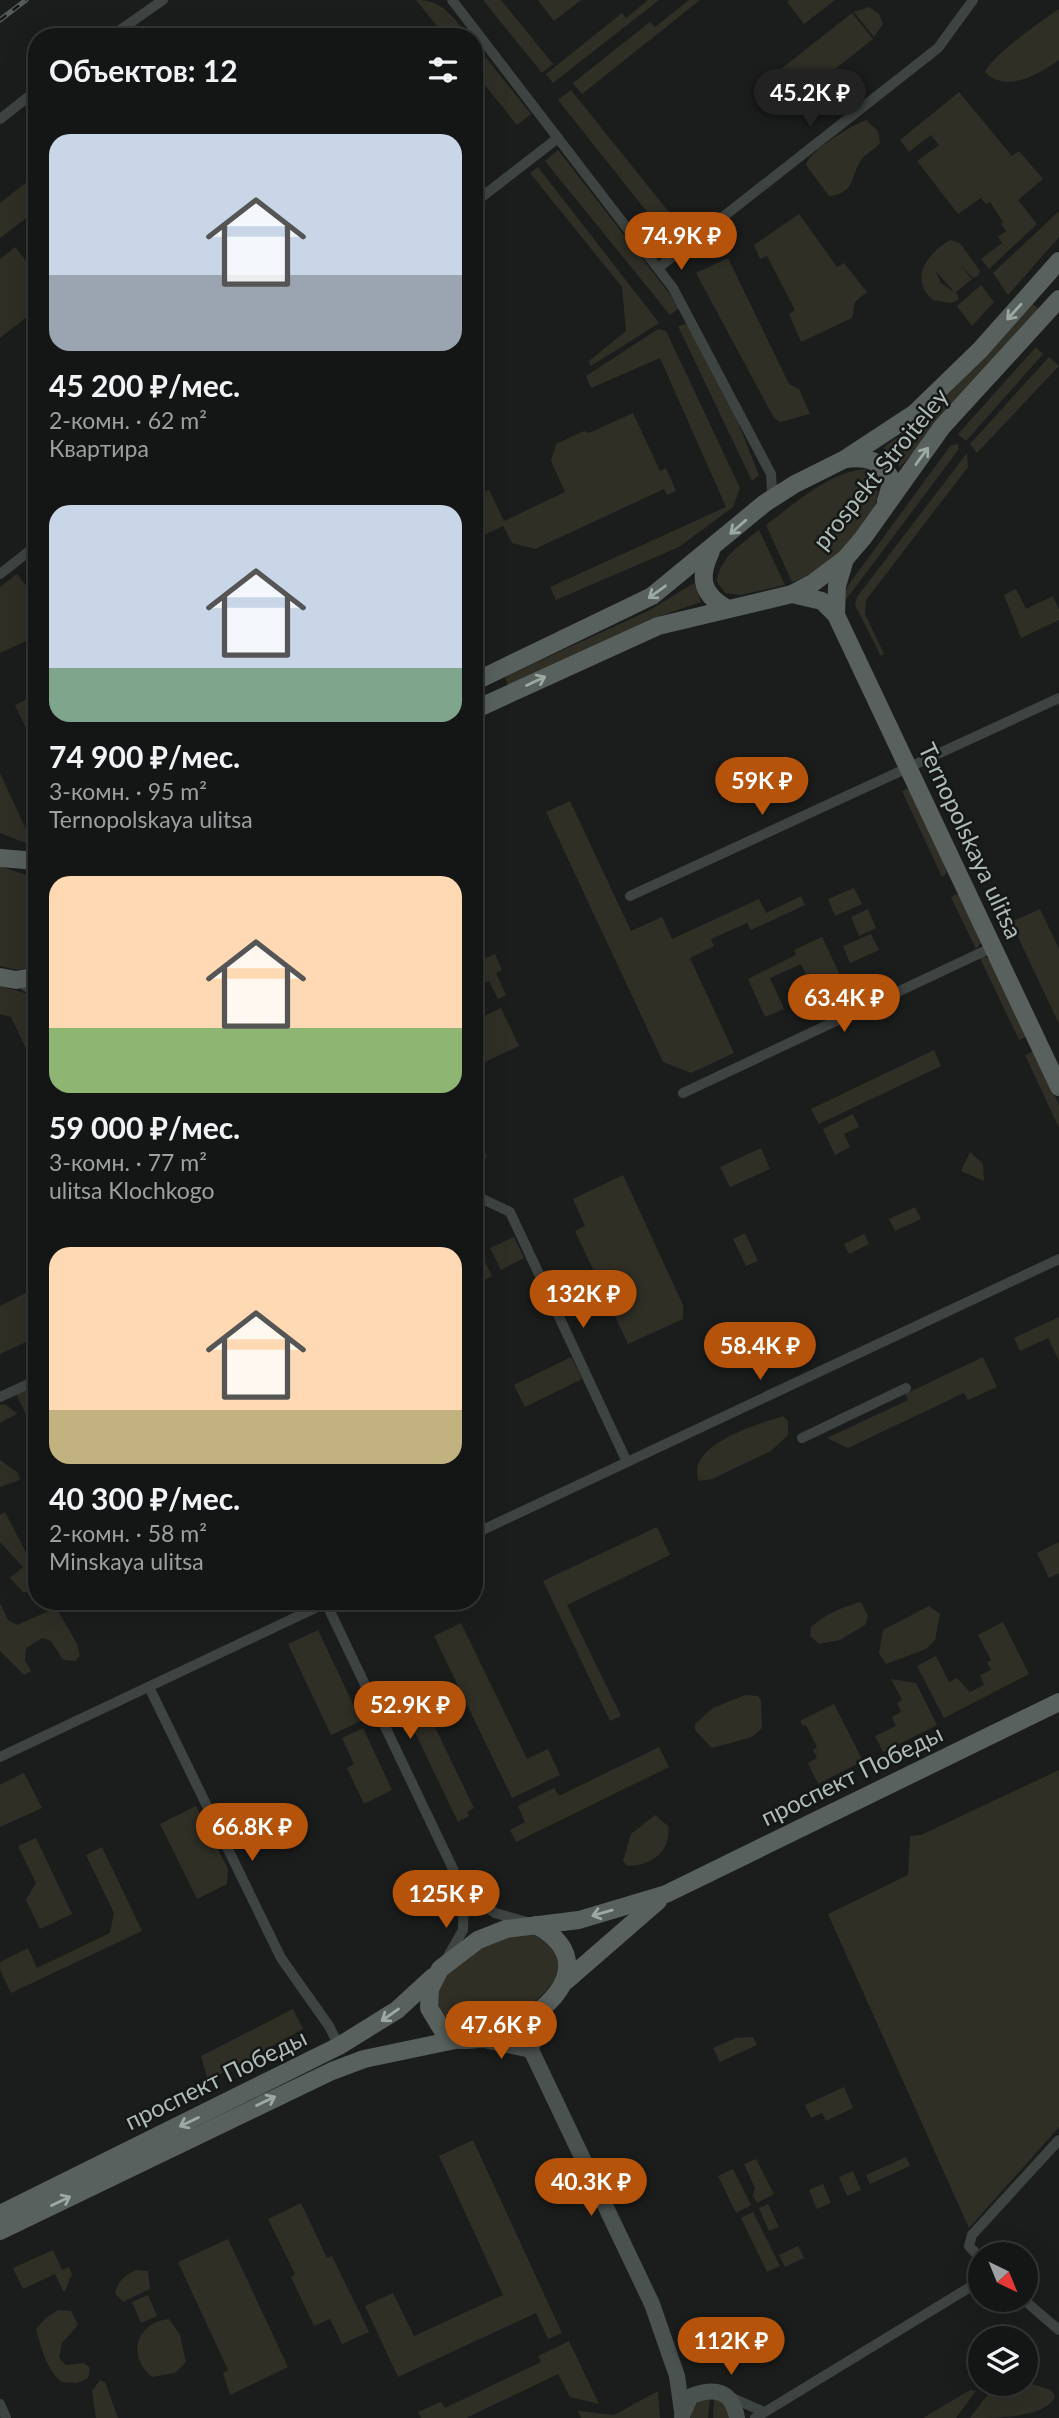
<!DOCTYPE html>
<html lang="ru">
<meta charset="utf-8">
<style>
body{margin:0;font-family:Lato,sans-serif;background:#212323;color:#f1f3f6;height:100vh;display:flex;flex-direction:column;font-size:26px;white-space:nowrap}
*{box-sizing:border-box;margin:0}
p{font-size:23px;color:#9d9fa1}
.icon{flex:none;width:38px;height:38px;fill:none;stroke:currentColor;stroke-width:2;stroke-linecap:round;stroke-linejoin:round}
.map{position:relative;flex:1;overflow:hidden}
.details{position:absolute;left:28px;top:28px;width:455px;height:1582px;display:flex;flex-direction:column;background:#141616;border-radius:28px;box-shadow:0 7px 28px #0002,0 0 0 2px #333535}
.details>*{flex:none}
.needle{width:46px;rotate:137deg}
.fabs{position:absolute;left:968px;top:2242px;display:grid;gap:14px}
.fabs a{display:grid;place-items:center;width:70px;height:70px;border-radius:50%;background:#141616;box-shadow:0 7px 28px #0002,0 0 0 2px #333535;font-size:35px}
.price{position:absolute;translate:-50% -60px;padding:0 16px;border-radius:24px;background:#b45309;color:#fff;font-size:23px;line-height:46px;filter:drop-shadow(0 2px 4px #0008)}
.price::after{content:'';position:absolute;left:50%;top:42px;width:21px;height:16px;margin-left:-10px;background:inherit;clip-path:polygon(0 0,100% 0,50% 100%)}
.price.current{background:#222;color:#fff}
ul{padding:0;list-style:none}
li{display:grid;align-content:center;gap:14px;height:371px;padding:0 21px}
li span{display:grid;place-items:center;height:217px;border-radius:21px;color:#555}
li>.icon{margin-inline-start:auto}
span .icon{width:126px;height:126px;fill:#fffc;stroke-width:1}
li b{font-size:30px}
h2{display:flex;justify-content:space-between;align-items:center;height:84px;padding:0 21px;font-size:30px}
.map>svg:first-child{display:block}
</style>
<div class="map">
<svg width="1059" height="2418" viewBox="0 0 1059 2418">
<rect width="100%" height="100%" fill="#1b1d1d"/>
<!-- green -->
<g fill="#302f26">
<path d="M 416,0 C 443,0 453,17 469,37 L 446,37 Z"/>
<polygon points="483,0 501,0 553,64 542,73"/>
<polygon points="538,0 581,0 554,21"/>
<polygon points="648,0 659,0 553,83 546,74 622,13 626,18"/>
<polygon points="689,0 700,0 582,94 573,83 650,22 655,27"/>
<polygon points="789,0 835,0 804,24 787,2"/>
<polygon points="869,7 879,14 883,24 874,37 854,12"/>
<path d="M 1059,9 L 1059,60 C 1039,74 1006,94 985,72 C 990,57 1044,19 1059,9 Z"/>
<polygon points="852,13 873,39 800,97 787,99 778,92 777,72"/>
<polygon points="474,43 531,114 517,125 474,72"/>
<polygon points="571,90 684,231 671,242 558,100"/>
<polygon points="959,92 1012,156 1019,151 1043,179 1018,200 1037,224 989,269 981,259 1002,243 998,237 1006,231 1001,224 1003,222 990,202 986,204 981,198 958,214 917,161 939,145 931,135 909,152 900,140"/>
<path d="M 866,120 L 878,131 L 880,143 C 875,149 867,153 862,159 C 850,174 857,193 829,196 L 806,165 C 808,152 852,125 866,120 Z"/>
<polygon points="558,150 669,293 679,308 670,315 545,161"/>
<polygon points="538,167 659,323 591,366 589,361 626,331 622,287 530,173"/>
<polygon points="37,174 37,210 0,238 0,203"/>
<polygon points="1059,211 1059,237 1008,295 993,273"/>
<polygon points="799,214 837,267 844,263 867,292 855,302 852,318 801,342 789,314 795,310 767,256 760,259 754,245"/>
<path d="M 950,240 L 960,243 L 980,271 L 978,276 L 973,278 L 959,263 L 972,279 L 955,293 L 935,270 L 941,283 L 958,295 L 958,300 L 951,303 L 933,300 C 908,278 928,253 950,240 Z"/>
<polygon points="15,247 37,275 37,309 0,338 0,259"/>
<polygon points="728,258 789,384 799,389 810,414 780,422 774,418 696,273"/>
<polygon points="981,285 994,302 972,326 957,306"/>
<polygon points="1033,304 1041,311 900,467 883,448 934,409"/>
<path d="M 685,324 C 708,339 747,445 759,475 L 752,481 L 678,326 Z"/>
<polygon points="658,329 666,331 740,488 733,507 679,547 556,600 550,587 726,507 660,358 591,388 586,376"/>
<polygon points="1036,347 1043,354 966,441 958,434"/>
<polygon points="1049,357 1059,366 977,453 970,444"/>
<polygon points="633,413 660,471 666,468 676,491 667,495 664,489 535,549 512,543 503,526 474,540 474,497 489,490 504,521 565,492 551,461 556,444 584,431 589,433"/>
<polygon points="958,444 959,449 845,601 847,587 951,445"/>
<polygon points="967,453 968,467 866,600 865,614 884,654 881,656 855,605 857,597"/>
<path d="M 865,469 L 877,477 C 886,523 832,570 792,582 L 766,525 C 794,504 829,472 865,469 Z"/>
<path d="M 759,530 L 785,585 L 740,595 L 725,593 L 717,582 C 719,557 741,545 759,530 Z"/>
<polygon points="17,574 37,600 37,636 0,653 0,587"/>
<polygon points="694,583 701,602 654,618 508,686 505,677 650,610"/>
<polygon points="1016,589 1026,609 1053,596 1059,610 1059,620 1021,638 1004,595"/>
<polygon points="37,694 37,751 15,705"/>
<polygon points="0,773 30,838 37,835 37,843 23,842 0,833"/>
<polygon points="910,787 947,865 946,874 942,877 902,791"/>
<polygon points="570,801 631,931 662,917 672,939 759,899 766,913 801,896 805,905 751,930 747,923 711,939 714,946 690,958 734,1053 691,1073 663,1062 546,812"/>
<polygon points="0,866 37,879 37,966 17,970 0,966"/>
<polygon points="854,888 862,904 835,916 828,899"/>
<polygon points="956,894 966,902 983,940 976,949 951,897"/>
<polygon points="868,909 876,928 859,936 851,917"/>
<polygon points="1040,909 1059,949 1059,1024 1011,922"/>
<polygon points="871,934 879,950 850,963 843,946"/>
<polygon points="822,937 842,979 815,992 801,964 770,978 784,1009 765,1017 748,979 796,955 794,950"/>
<polygon points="495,954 502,970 496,973 506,995 498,999 489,981 474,987 474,963"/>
<polygon points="984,956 990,960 1026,1037 1019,1040 980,958"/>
<polygon points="0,986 28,994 37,1001 37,1064 31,1059 11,1017 0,1014"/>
<polygon points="501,1008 519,1046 474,1067 474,1021"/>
<polygon points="934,1050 941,1066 819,1124 811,1109"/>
<polygon points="1034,1051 1059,1105 1059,1128 1025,1055"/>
<polygon points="853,1114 859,1127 844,1134 850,1147 835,1155 823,1129"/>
<polygon points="474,1129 487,1157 474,1163"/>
<polygon points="761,1148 770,1169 730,1187 720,1167"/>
<polygon points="970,1152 983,1164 984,1181 961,1171"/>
<polygon points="623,1175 683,1305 683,1319 628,1344 575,1231 585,1226 573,1199"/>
<polygon points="915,1207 921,1219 895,1231 889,1219"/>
<polygon points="745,1233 758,1261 746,1266 733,1239"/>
<polygon points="864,1234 869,1244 849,1254 844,1244"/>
<polygon points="514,1237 524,1258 501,1270 490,1248"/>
<polygon points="481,1253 492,1276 479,1283 474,1273 474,1256"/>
<polygon points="37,1287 37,1337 0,1354 0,1306"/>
<polygon points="1059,1317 1059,1361 1048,1338 1020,1351 1014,1338"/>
<polygon points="571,1357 582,1379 525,1407 514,1385"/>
<polygon points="983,1357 997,1387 968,1400 964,1393 848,1448 827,1438 908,1400 905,1394"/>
<polygon points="37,1384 37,1437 16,1394"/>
<polygon points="5,1404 17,1414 0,1423 0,1405"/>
<path d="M 783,1416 L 788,1421 L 788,1435 L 771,1451 L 712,1479 L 699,1481 C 684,1445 759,1424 783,1416 Z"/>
<polygon points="0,1460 18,1473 20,1480 0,1487"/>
<polygon points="5,1512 37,1574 37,1593 23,1592 10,1578 23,1567 0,1542 0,1515"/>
<polygon points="657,1527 670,1555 567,1605 621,1716 610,1721 543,1581"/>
<polygon points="1059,1542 1059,1573 1049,1578 1037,1553"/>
<path d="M 861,1602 L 868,1616 L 865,1625 L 840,1640 L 819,1644 L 810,1636 L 811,1627 C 824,1615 844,1606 861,1602 Z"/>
<polygon points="0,1603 8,1620 17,1625 49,1611 58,1611 77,1644 80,1656 75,1661 63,1660 51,1641 42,1638 26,1648 25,1660 31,1671 24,1675 0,1651"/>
<polygon points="929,1606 940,1614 935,1640 926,1649 886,1664 879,1653 883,1630"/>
<polygon points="1003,1622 1029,1674 944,1718 917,1666 936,1656 949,1682 957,1678 970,1692 984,1685 980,1675 991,1670 987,1662 991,1660 978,1635"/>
<polygon points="461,1623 527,1759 548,1749 560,1775 512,1798 434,1636"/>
<polygon points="318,1630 361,1721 331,1735 288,1644"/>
<polygon points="891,1679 916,1683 937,1725 883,1752 875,1736 896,1726 892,1717 901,1712 897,1703 902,1700"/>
<polygon points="414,1684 474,1808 467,1812 469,1816 458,1822 396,1693"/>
<polygon points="745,1695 758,1696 761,1701 762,1728 752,1737 712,1748 695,1730 695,1724 713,1708"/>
<polygon points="834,1704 863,1761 818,1784 808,1763 817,1758 813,1750 817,1747 806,1725 803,1726 800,1721"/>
<polygon points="363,1728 392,1790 364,1804 347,1768 354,1764 342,1738"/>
<polygon points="659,1747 669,1767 516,1842 510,1830 525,1822 518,1806 554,1788 559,1796"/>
<polygon points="1059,1770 1059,2127 969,2228 828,1914 908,1875 910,1836 921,1835"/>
<polygon points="24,1773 42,1808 0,1827 0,1785"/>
<polygon points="196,1806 228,1869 227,1884 197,1899 160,1824"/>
<path d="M 655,1815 L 668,1826 C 672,1851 651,1866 627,1866 L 623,1861 L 631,1834 Z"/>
<polygon points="36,1838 72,1914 40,1929 26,1900 36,1883 18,1846"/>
<polygon points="102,1847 142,1931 11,1993 0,1970 0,1962 28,1948 37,1968 110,1933 114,1913 86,1855"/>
<path d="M 533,1933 C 544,1942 559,1949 559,1965 C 558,2004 455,2056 438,2007 C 436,2001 437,1992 436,1985 C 468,1950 486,1940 533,1933 Z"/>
<polygon points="293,2009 303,2029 208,2081 201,2056"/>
<polygon points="753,2037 757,2045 720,2062 713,2048 736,2038"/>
<polygon points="844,2087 853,2108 826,2121 822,2113 811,2118 805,2105"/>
<polygon points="473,2140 562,2333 548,2339 536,2313 398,2377 365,2306 393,2293 414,2336 503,2295 439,2156"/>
<polygon points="906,2157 910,2166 870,2184 866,2175"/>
<polygon points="756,2159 774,2194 757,2203 753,2195 755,2188 744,2164"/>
<polygon points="733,2169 751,2205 736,2213 718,2176"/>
<polygon points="853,2171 861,2190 847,2196 839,2177"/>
<polygon points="823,2184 831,2203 817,2209 809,2190"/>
<polygon points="301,2203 327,2258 332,2256 369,2332 342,2344 330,2319 314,2326 291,2277 295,2274 268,2219"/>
<polygon points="768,2204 779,2227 769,2231 759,2208"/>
<polygon points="753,2212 780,2266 767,2272 741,2218"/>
<polygon points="228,2239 288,2367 230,2395 223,2373 228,2370 178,2262"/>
<polygon points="798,2246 804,2258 785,2267 779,2255"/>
<polygon points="53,2250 62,2270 69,2267 72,2274 64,2293 55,2274 23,2289 13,2268"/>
<path d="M 136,2270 L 148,2271 L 150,2289 L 123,2302 L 115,2293 C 118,2281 125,2275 136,2270 Z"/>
<polygon points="148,2295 157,2316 141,2323 132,2302"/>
<path d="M 58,2310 L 71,2311 L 78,2325 L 62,2343 L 59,2358 L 66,2365 L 84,2363 L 90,2368 L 88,2378 L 77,2383 L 62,2382 C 47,2371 41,2347 36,2329 L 46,2318 Z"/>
<path d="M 169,2319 L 180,2335 L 186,2362 L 175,2373 L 152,2377 C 127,2357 135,2322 169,2319 Z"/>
<polygon points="569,2341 599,2404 570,2397 558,2374 466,2418 421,2418 418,2412 441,2402 445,2408 541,2362 538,2356"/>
<polygon points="100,2380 105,2382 118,2418 96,2418 92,2391"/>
<path d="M 1026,2382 L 1051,2390 L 1055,2397 C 1045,2418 995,2418 970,2418 C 995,2386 987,2390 1026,2382 Z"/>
<polygon points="970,2390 976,2391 956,2418 923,2418"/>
<polygon points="658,2391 660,2418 581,2418 578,2411 614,2415"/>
<polygon points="710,2397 708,2418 690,2418 698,2401"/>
<polygon points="714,2398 721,2400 732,2418 713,2418"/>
</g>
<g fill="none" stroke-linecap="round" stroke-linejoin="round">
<!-- street -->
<g stroke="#3e4442" stroke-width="10">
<polyline points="452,0 673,288 771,474 772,492 768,499"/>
<polyline points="110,37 163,0"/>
<polyline points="0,119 37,90"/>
<polyline points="474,203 558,138"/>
<polyline points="658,268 938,48 973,0"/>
<polyline points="0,574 37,545"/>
<polyline points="630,896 1059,698"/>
<polyline points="16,980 37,993"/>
<polyline points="683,1093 993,947"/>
<polyline points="474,1195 510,1212 627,1462"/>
<polyline points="0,1397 37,1380"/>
<polyline points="802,1438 906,1388"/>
<polyline points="474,1534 1059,1259"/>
<polyline points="326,1603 464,1892 463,1930 447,1958"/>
<polyline points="149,1687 281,1958 329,2026 339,2046"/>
<polyline points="0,1757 330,1601"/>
<polyline points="464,1892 495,1913 527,1922"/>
<polyline points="980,2258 969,2246 972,2235 1059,2140"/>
<polyline points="1024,2300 1059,2330"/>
<polyline points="728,2396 764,2412"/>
<polyline points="0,2404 6,2418"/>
<polyline points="755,2418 980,2281"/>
</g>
<!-- secondary -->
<g stroke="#4a524f" stroke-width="16">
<polyline points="544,2008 531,2050 652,2304 677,2376 682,2411"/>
<polyline points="479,2039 531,2050"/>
<path d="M 682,2416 L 691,2396 C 715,2387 732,2390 737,2418"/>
</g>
<!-- primary -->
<g stroke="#58615d" stroke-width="18">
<path d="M 846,459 C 867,456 883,461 892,481 L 886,501"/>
<path d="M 711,551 C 699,576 700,593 726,608"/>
<polyline points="792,594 822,601 836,615 1059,1087"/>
<polyline points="836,615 837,586 845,559"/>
<polyline points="474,682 652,596 765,503 795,484 845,459 915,413 980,350 1059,261"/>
<polyline points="474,710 658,626 792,594 813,583 845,559 863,538 942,427 1059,299"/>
<polyline points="0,858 37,861"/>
<polyline points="0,977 16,980 37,976"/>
<path d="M 536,1925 C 628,1975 492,2059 446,2036 L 429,2008 L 430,1989 L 440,1969 L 478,1940 L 506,1929 L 579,1920 L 666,1894 L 1059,1702"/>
<polyline points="566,1981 658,1901"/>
<polyline points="0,2214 339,2046 397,2010 433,1977"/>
<polyline points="0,2231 332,2071 364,2059 455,2040"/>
</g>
<defs>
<polyline id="rail" points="0,20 26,0"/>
</defs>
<!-- rail casing -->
<use href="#rail" stroke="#555d5a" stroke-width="5"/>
<!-- rail -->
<use href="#rail" stroke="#161818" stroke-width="2.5" stroke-dasharray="8" stroke-linecap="butt"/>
</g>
<!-- one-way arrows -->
<defs><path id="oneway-shaft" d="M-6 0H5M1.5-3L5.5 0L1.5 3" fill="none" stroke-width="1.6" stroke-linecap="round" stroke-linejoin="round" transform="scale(1.75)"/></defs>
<g stroke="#9caaa3">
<use href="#oneway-shaft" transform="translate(1014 312) rotate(132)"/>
<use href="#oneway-shaft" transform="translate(922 456) rotate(-54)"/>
<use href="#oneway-shaft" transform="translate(738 527) rotate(139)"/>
<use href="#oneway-shaft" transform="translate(657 592) rotate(144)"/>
<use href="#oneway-shaft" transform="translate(536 681) rotate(-25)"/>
<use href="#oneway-shaft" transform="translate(602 1913) rotate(164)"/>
<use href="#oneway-shaft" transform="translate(390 2015) rotate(145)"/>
<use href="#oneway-shaft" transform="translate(266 2101) rotate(-26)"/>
<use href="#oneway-shaft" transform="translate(189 2122) rotate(154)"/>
<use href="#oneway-shaft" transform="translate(61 2201) rotate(-26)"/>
</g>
<g text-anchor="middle" stroke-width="5" stroke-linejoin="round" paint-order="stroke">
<!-- street labels -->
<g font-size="24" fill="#adbcb5" stroke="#161818">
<text transform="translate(881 469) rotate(-51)" y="8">prospekt Stroiteley</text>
<text transform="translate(970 841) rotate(65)" y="8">Ternopolskaya ulitsa</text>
<text transform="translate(852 1776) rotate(-26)" y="8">проспект Победы</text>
<text transform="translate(216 2080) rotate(-26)" y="8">проспект Победы</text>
</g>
</g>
</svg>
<div class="fabs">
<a><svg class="needle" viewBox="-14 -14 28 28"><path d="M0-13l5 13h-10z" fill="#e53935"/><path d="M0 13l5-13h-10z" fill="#9d9fa1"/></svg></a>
<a><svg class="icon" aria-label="layers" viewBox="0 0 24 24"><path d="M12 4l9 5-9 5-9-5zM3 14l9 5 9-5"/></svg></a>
</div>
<b class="price current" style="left:810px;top:129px">45.2K ₽</b>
<b class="price" style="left:681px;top:272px">74.9K ₽</b>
<b class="price" style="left:762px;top:817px">59K ₽</b>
<b class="price" style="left:844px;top:1034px">63.4K ₽</b>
<b class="price" style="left:583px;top:1330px">132K ₽</b>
<b class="price" style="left:760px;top:1382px">58.4K ₽</b>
<b class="price" style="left:410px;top:1741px">52.9K ₽</b>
<b class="price" style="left:252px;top:1863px">66.8K ₽</b>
<b class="price" style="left:446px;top:1930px">125K ₽</b>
<b class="price" style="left:501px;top:2061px">47.6K ₽</b>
<b class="price" style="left:591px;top:2218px">40.3K ₽</b>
<b class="price" style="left:731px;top:2377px">112K ₽</b>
<section class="details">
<h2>Объектов: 12<svg class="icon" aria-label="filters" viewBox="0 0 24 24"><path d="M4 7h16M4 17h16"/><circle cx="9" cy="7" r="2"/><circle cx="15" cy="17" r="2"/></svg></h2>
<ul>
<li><span style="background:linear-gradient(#c9d6e8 65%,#9aa5b1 0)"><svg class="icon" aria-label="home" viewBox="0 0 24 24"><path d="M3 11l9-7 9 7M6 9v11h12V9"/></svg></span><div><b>45 200 ₽/мес.</b><p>2-комн. · 62 m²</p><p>Квартира</p></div></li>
<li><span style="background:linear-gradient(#c9d6e8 75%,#7fa58c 0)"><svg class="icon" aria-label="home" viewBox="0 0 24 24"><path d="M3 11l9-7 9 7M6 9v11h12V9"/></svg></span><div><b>74 900 ₽/мес.</b><p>3-комн. · 95 m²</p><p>Ternopolskaya ulitsa</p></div></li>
<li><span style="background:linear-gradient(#ffd9b3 70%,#8fb573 0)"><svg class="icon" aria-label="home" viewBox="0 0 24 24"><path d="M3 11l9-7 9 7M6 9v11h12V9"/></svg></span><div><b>59 000 ₽/мес.</b><p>3-комн. · 77 m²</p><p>ulitsa Klochkogo</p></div></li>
<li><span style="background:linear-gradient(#ffd9b3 75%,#c2b280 0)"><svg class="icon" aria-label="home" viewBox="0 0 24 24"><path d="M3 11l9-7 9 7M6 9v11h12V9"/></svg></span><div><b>40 300 ₽/мес.</b><p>2-комн. · 58 m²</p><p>Minskaya ulitsa</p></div></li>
</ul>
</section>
</div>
